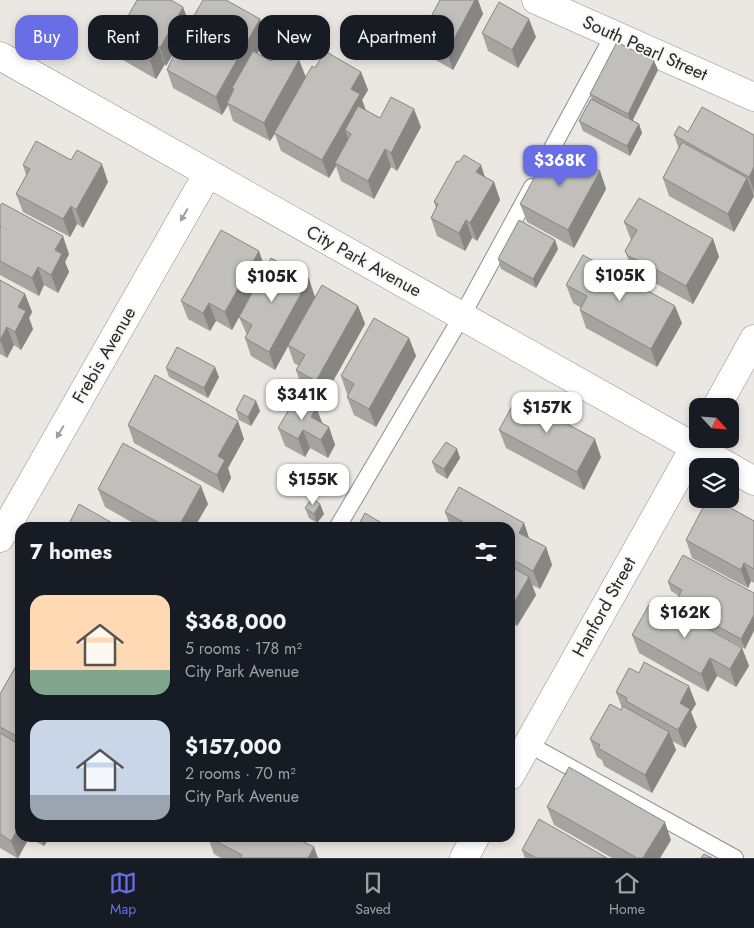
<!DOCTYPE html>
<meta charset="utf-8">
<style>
body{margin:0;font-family:Jost,sans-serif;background:#20242c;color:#f1f3f6;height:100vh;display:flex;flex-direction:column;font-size:19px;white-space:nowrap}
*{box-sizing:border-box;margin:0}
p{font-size:16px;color:#9ea1a6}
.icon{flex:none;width:28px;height:28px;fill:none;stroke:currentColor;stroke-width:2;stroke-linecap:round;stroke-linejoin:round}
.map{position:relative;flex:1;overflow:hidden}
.panel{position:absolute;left:15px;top:522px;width:500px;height:320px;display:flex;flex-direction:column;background:#171b24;border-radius:15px;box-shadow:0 2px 8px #0003}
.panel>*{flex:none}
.top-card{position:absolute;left:15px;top:15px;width:500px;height:45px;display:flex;gap:10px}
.needle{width:32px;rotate:116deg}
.tools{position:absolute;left:689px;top:398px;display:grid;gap:10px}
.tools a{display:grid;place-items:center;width:50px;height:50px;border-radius:10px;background:#171b24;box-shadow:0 2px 8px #0003;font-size:25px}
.price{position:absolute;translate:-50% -42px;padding:0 11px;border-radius:10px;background:#fff;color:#222;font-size:16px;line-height:32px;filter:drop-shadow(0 1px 2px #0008)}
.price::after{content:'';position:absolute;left:50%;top:30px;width:15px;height:11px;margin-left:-8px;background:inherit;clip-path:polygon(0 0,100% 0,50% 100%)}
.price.selected{background:#696de6;color:#fff}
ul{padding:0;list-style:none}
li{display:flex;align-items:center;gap:15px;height:125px;padding:0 15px}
li span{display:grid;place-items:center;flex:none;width:140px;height:100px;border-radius:15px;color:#555}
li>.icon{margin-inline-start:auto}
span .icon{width:60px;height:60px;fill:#fffc;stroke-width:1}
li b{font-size:21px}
h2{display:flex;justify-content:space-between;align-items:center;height:60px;padding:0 15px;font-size:21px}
.tag{padding:0 18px;border-radius:15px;background:#171b24;box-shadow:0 2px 8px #0003;font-size:18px;line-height:45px}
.tag.selected{background:#696de6;color:#fff}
.menu{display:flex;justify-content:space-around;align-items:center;height:70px;border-top:1px solid #363941;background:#171b24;font-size:14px;color:#9ea1a6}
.menu a{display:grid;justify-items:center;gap:2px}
.menu .selected{color:#696de6}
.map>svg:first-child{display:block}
</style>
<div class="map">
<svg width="754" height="858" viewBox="0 0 754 858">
<rect width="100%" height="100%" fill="#ebe8e4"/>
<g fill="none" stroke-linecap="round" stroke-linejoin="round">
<defs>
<g id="service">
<polyline points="543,165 614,34"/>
<polyline points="337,528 462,316 532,187"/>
<polyline points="528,744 735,858"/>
</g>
<g id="minor">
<polyline points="536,0 754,97"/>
<polyline points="0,56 728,466"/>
<polyline points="717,406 754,339"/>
<polyline points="730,467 754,481"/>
<polyline points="0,538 208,173"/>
<polyline points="510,776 699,439"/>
<polyline points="464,858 475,838"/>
</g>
</defs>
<!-- service casing -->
<use href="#service" stroke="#918f8c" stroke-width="18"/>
<!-- minor casing -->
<use href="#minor" stroke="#918f8c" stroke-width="29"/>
<!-- service -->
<use href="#service" stroke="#fff" stroke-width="16"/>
<!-- minor -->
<use href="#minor" stroke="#fff" stroke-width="28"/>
</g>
<!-- wall -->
<g fill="#a6a4a1">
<polygon points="440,0 478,0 483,14 453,70 427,55 420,37"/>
<polygon points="189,24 267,37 257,54 271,61 299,60 306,77 315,68 361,72 368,90 362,100 366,110 380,118 421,127 397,171 391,167 374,199 341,181 336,166 329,178 281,151 275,134 270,141 233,121 228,105 222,115 173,88 167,70 173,58 172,55 166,66 165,64 156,79 121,59 114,41"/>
<polygon points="482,33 536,37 518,68 488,51"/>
<polygon points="654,61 658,70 633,120 639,124 642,133 630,156 583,131 579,121 592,99 590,94"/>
<polygon points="688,132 754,135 754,194 753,193 754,196 734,232 669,196 663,178 679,149 674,135"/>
<polygon points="23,165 108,182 83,228 77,224 70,237 23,212 16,194 26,175"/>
<polygon points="600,171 606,189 574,248 527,222 520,204"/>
<polygon points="485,177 494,182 500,200 477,241 472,238 465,251 437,236 431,218 436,208 434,202"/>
<polygon points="0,206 69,254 65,262 69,272 58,293 44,285 39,296 0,275"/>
<polygon points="624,222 713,239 719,257 693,304 653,282 635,274 632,269 625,251 631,240"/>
<polygon points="555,240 558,249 536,288 501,269 498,259"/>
<polygon points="259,251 265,269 232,330 216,321 210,331 188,319 181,301"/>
<polygon points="0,280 25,294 32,312 29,318 33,329 21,350 14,345 7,358 0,354"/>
<polygon points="566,285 682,323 657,367 586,328 580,310 581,308 573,303"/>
<polygon points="315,296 358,306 365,324 323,399 302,388 296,370 299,366 294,363 288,346 275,370 251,356 245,338 247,335 239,317"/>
<polygon points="409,338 416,356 376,427 354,415 347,397 348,395 347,394 341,376"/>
<polygon points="166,368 219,377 208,398 169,377"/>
<polygon points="256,401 260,411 251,426 239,420 236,410"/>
<polygon points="316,407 322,423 329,427 335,445 328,458 310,448 305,457 285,446 278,428"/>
<polygon points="128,425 244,439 228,468 231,478 223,493 134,443"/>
<polygon points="499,430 601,457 584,490 506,448"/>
<polygon points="457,449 460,458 447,479 436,472 432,462"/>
<polygon points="98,489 208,504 194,528 142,528 105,507"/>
<polygon points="320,504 324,514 317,523 309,518 305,508"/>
<polygon points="718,506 754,521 754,583 751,581 748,588 692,558 686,540"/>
<polygon points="445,512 524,523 529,538 546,547 552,565 540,589 532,585 536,595 517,626 510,622 510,528 451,528"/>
<polygon points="668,582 754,593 745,649 678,612 675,603 679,596 671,591"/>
<polygon points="662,612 742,648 749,666 736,687 717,676 708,692 639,653 632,635"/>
<polygon points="20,659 20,838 49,838 44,846 29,838 18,858 17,858 0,848 0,694"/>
<polygon points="616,692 696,704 691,712 697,727 685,748 672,741 676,750 652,793 604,766 602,760 597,757 590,739 621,710 622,708"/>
<polygon points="547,807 671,840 660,858 612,858 554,825"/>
<polygon points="208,838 296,838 318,858 221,858 214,854"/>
<polygon points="385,838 397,838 394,842"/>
<polygon points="522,850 607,858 525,858"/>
</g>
<!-- shaded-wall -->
<g fill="#878683">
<polygon points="475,0 478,0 483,14 453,70 447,52"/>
<polygon points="183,7 190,25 166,66 160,48"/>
<polygon points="260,19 267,37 235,92 234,89 232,88 234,94 227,103 228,105 222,115 216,97"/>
<polygon points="529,19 536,37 518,68 512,50"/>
<polygon points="158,46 165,64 156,79 150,61"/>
<polygon points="299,60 306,78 270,141 264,123"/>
<polygon points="654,61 658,70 631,123 628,114"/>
<polygon points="361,72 368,90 362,100 366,111 351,134 345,130 349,142 335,163 336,166 329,178 322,160 351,89"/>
<polygon points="414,109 421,127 397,171 391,153"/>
<polygon points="639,124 642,133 630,156 627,146"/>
<polygon points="385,149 391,167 374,199 368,181"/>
<polygon points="102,164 108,182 83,228 76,210"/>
<polygon points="481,165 487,183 476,172"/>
<polygon points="754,167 754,192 749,177"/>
<polygon points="600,171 606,189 574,248 568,230"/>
<polygon points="747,178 754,196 734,232 728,214"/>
<polygon points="494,182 500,200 477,241 470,223"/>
<polygon points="71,206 77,224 70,237 63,219"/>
<polygon points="466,220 472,238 465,251 459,233"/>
<polygon points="63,236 69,254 65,262 69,272 58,293 51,275 55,250"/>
<polygon points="713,239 719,257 693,304 686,286"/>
<polygon points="555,240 558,249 536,288 533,279"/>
<polygon points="259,251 265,269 232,330 225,312"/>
<polygon points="38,267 44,285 39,296 32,278"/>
<polygon points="309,279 315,297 275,370 269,352"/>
<polygon points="25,294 32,312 29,318 33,329 21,350 15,332 18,307"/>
<polygon points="209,303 216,321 210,331 203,313"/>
<polygon points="358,306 365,324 323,399 316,381"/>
<polygon points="675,306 682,323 657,367 651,349"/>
<polygon points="7,327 14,345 7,358 0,340"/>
<polygon points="409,338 416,356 376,427 369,409"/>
<polygon points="215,367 219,377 208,398 204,388"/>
<polygon points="256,401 260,411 251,426 248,417"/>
<polygon points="316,407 323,425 311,417"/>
<polygon points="238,421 244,439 228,468 231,478 223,493 217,475 218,456"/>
<polygon points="329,427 335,445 328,458 321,440"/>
<polygon points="303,430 310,448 305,457 298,439"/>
<polygon points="595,439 601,457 584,490 577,472"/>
<polygon points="457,449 460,458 447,479 444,469"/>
<polygon points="201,486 208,504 194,528 178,528"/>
<polygon points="320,504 324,514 317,523 314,514"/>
<polygon points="524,523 530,541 519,533"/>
<polygon points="546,547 552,565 540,589 533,571"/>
<polygon points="744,563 751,581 748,588 741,570"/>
<polygon points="529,577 536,595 517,626 511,608"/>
<polygon points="754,615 754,631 745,649 741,639"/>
<polygon points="742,648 749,666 736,687 730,669"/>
<polygon points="710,658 717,676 708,692 701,674"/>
<polygon points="689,686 696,704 691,712 697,727 685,748 678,730 680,703"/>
<polygon points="669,732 676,750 652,793 645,775"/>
<polygon points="665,822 671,840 660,858 643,858"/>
<polygon points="20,825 20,838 29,838 18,858 11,841"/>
<polygon points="41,838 49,838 44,846"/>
<polygon points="392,838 397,838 394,842"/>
<polygon points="314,847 318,858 308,858"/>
</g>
<!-- building -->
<g fill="#c1bfbb" stroke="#878683">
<polygon points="137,0 171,0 183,7 160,48 158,46 150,61 114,41"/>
<polygon points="203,0 226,0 260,19 216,97 167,70 174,55 172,54"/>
<polygon points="440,0 475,0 447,52 420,37"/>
<polygon points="499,2 529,19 512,50 482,33"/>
<polygon points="617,42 654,61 628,114 590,94"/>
<polygon points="279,48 299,60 264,123 227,103 234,89 232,88 253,51 271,61"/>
<polygon points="325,51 361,72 351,89 360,94 322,160 274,133 312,66 315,68"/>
<polygon points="391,97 414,109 391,153 385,149 368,181 335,163 351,134 345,130 358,106 380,118"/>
<polygon points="591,99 639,124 627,146 579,121"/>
<polygon points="702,107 754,135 754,167 749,177 674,135 679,126 688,132"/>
<polygon points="36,141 71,160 77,150 102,164 76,210 71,206 63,219 16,194 30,169 23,165"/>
<polygon points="682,142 747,178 728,214 663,178"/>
<polygon points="552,145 600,171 568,230 520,204"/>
<polygon points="464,155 481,165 476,172 494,182 470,223 466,220 459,233 431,218 438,204 434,202 457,161 459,162"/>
<polygon points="639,198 713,239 686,286 646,264 628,256 625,251 637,230 624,222"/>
<polygon points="2,203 63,236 55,250 62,254 51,275 38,267 32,278 0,261 0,228 1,226 0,226 0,206"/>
<polygon points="519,220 555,240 533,279 498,259"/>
<polygon points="221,230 259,251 225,312 209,303 203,313 181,301"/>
<polygon points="583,255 675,306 651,349 580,310 587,296 566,285"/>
<polygon points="271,258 309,279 269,352 245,338 252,325 239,317"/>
<polygon points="0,280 25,294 18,307 26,311 15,332 7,327 0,340"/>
<polygon points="322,285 358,306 316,381 296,370 305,355 288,345"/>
<polygon points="374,318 409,338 369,409 347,397 354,384 341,376"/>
<polygon points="177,347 215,367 204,388 166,368"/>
<polygon points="155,375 238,421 218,456 225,460 217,475 128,425"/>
<polygon points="244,395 256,401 248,417 236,410"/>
<polygon points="297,396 316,407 311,417 329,427 321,440 303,430 298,439 278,428"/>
<polygon points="517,397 595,439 577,472 499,430"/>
<polygon points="446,442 457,449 444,469 432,462"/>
<polygon points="123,443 201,486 178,528 168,528 98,489"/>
<polygon points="459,487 524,523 519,533 546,547 533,571 510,558 510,528 460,528 463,522 445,512"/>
<polygon points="312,498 320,504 314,514 305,508"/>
<polygon points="707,500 718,506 720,502 754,521 754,569 744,563 741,570 686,540"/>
<polygon points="79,504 121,528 67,528"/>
<polygon points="365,513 390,528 357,528"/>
<polygon points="683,555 754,593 754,615 741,639 675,603 682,590 668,582"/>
<polygon points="510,566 529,577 511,608 510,608"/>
<polygon points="649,605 662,612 665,605 742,648 730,669 710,658 701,674 632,635"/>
<polygon points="20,659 20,738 0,727 0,694"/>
<polygon points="644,662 689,686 680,703 690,709 678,730 626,701 627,698 616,692 629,668 639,673"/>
<polygon points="610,704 621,710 623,706 669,732 645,775 598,748 600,745 590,739"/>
<polygon points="0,733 20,745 20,825 11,841 0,834"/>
<polygon points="569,767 665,822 643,858 637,858 547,807"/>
<polygon points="539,819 607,858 536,858 522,850"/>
<polygon points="210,838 296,838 314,847 308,858 240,858 242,855"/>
<polygon points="704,854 712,858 701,858"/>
</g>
<!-- one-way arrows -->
<defs><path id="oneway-solid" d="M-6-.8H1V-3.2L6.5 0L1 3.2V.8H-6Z" transform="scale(1.25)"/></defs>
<g fill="#9f9e9e">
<use href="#oneway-solid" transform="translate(184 215) rotate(120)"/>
<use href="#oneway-solid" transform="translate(60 432) rotate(120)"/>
</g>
<g text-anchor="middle" stroke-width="4" stroke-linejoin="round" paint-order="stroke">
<!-- street labels -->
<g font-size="18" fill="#292827" stroke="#f8f6f2">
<text transform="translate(645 48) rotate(24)" y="6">South Pearl Street</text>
<text transform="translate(364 261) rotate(29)" y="6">City Park Avenue</text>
<text transform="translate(104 355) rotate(-60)" y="6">Frebis Avenue</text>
<text transform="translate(604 607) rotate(-61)" y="6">Hanford Street</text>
</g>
</g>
</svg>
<div class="tools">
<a><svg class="needle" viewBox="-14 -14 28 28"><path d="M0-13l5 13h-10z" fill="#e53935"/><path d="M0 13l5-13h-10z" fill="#9ea1a6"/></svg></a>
<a><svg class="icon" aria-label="layers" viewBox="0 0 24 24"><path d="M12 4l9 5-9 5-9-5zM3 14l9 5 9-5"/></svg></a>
</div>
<b class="price selected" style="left:560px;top:187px">$368K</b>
<b class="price" style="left:620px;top:302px">$105K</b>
<b class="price" style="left:272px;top:303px">$105K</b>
<b class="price" style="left:302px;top:421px">$341K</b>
<b class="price" style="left:547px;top:434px">$157K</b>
<b class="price" style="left:313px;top:506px">$155K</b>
<b class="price" style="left:685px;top:639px">$162K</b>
<div class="top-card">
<a class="tag selected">Buy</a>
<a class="tag">Rent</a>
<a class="tag">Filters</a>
<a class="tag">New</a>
<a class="tag">Apartment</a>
</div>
<section class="panel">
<h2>7 homes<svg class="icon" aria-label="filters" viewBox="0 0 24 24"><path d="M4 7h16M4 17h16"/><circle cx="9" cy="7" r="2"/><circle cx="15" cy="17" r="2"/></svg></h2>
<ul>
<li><span style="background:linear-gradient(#ffd9b3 75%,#7fa58c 0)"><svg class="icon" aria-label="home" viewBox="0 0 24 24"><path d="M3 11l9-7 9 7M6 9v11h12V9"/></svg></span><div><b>$368,000</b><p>5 rooms · 178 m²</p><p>City Park Avenue</p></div></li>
<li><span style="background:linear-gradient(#c9d6e8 75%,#9aa5b1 0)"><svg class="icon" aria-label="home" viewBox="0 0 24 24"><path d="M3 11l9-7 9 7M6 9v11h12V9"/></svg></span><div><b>$157,000</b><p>2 rooms · 70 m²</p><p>City Park Avenue</p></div></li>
</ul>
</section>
</div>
<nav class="menu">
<a class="selected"><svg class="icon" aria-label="map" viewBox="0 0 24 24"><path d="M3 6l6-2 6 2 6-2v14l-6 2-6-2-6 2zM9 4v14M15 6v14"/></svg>Map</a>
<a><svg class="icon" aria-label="saved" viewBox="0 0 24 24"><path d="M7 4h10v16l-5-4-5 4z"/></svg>Saved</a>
<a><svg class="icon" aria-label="home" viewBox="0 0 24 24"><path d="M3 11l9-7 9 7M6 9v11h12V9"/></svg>Home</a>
</nav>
